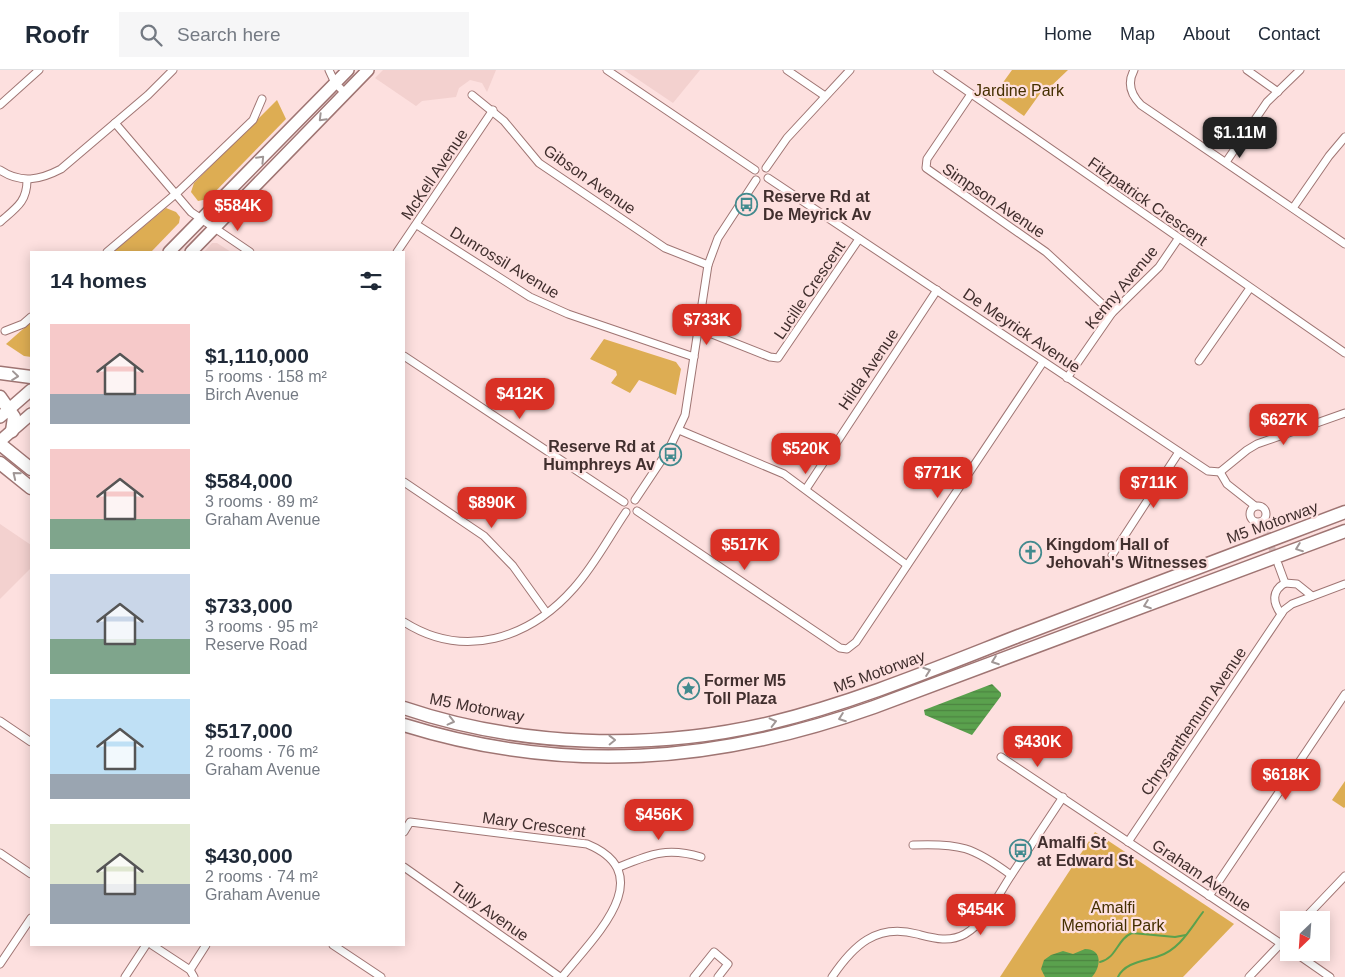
<!DOCTYPE html>
<meta charset="utf-8">
<style>
body{margin:0;font-family:Helvetica,sans-serif;background:#f6f6f7;color:#1f2937;height:100vh;display:flex;flex-direction:column;font-size:19px;white-space:nowrap}
*{box-sizing:border-box;margin:0}
p{font-size:16px;color:#747a83}
.icon{flex:none;width:28px;height:28px;fill:none;stroke:currentColor;stroke-width:2;stroke-linecap:round;stroke-linejoin:round}
.map{position:relative;flex:1;overflow:hidden}
.panel{position:absolute;left:30px;top:181px;width:375px;height:695px;display:flex;flex-direction:column;background:#fff;border-radius:0px;box-shadow:0 2px 12px #0003}
.panel>*{flex:none}
.needle{width:32px;rotate:205deg}
.tools{position:absolute;left:1280px;top:841px;display:grid;gap:10px}
.tools a{display:grid;place-items:center;width:50px;height:50px;border-radius:0px;background:#fff;box-shadow:0 2px 12px #0003;font-size:25px}
.price{position:absolute;translate:-50% -42px;padding:0 11px;border-radius:10px;background:#d93025;color:#fff;font-size:16px;line-height:32px;filter:drop-shadow(0 1px 2px #0008)}
.price::after{content:'';position:absolute;left:50%;top:30px;width:15px;height:11px;margin-left:-8px;background:inherit;clip-path:polygon(0 0,100% 0,50% 100%)}
.price.on{background:#222;color:#fff}
ul{padding:0;list-style:none}
li{display:flex;align-items:center;gap:15px;height:125px;padding:0 20px}
li span{display:grid;place-items:center;flex:none;width:140px;height:100px;border-radius:0px;color:#555}
li>.icon{margin-inline-start:auto}
span .icon{width:60px;height:60px;fill:#fffc;stroke-width:1}
li b{font-size:21px}
h2{display:flex;justify-content:space-between;align-items:center;height:60px;padding:0 20px;font-size:21px}
header{display:flex;align-items:center;gap:30px;box-sizing:border-box;height:70px;padding:0 25px;background:#fff;border-bottom:1px solid #e0e1e3}
header strong{font-size:24px}
nav{display:flex;gap:28px;margin-inline-start:auto;font-size:18px}
.search{width:350px;height:45px;background:#f6f6f7;display:flex;align-items:center;gap:12px;box-sizing:border-box;padding:0 18px;border-radius:0px;color:#747a83;font-size:19px}
.map>svg:first-child{display:block}
</style>
<header>
<strong>Roofr</strong>
<div class="search"><svg class="icon" aria-label="search" viewBox="0 0 24 24"><circle cx="10" cy="10" r="6"/><path d="M15 15l6 6"/></svg>Search here</div>
<nav><a>Home</a><a>Map</a><a>About</a><a>Contact</a></nav>
</header>
<div class="map">
<svg width="1345" height="907" viewBox="0 0 1345 907">
<defs>
<pattern id="water-rules" width="6" height="5" patternUnits="userSpaceOnUse" patternTransform="scale(1.25)"><rect width="6" height="5" fill="#5aa14d"/><path d="M0 2.5h6" fill="none" stroke="#4c8440"/></pattern>
</defs>
<rect width="100%" height="100%" fill="#fde0df"/>
<!-- built -->
<g fill="#f3d1cf">
<polygon points="383,0 496,0 487,22 482,13 470,10 459,18 456,27 422,31 416,36 375,8"/>
<polygon points="624,0 700,0 673,33"/>
<polygon points="212,173 217,173 231,182 204,182"/>
<polygon points="0,454 31,475 31,498 0,529"/>
</g>
<!-- green -->
<g fill="#ddad53">
<polygon points="1012,0 1068,0 1047,20 1044,18 1024,46 994,25"/>
<polygon points="277,30 286,49 208,129 198,131 191,122 194,113"/>
<polygon points="166,138 176,142 180,147 179,153 151,182 113,182"/>
<polygon points="31,252 31,287 24,286 6,274"/>
<polygon points="604,269 676,292 681,299 676,325 639,310 630,323 611,313 617,305 616,301 590,289"/>
<polygon points="1345,711 1345,737 1344,738 1332,730"/>
<polygon points="1095,762 1234,854 1183,907 1000,907"/>
</g>
<!-- water -->
<g fill="url(#water-rules)">
<polygon points="992,614 1001,623 1001,626 972,665 925,645 924,640"/>
<path d="M 1085,879 C 1103,879 1101,897 1092,907 L 1045,907 L 1041,899 L 1044,890 L 1051,885 L 1063,881 L 1073,884 Z"/>
</g>
<g fill="none" stroke-linecap="round" stroke-linejoin="round">
<!-- stream -->
<g stroke="#5aa14d" stroke-width="2">
<path d="M 1100,892 C 1117,888 1117,869 1132,863 L 1175,867 L 1186,865"/>
<path d="M 1118,907 C 1125,892 1145,891 1159,886 C 1180,879 1190,859 1203,842"/>
</g>
<!-- minor-tunnel -->
<polyline stroke="#d7bdbc" stroke-width="7" stroke-dasharray="7 3.5" stroke-linecap="butt" points="1264,457 1276,489"/>
<defs>
<g id="minor">
<polyline points="329,0 335,13 346,24"/>
<polyline points="607,0 755,100"/>
<polyline points="787,0 825,26"/>
<polyline points="937,0 1345,283"/>
<path d="M 1134,0 C 1127,13 1131,25 1141,35 L 1345,174"/>
<polyline points="1247,0 1278,22"/>
<polyline points="971,24 927,89 926,98 1046,182 1112,243"/>
<polyline points="472,25 504,51 539,93 665,178 708,195"/>
<polyline points="0,35 39,0"/>
<polyline points="115,53 191,142 250,182"/>
<polyline points="1226,92 1267,32 1300,0"/>
<polyline points="766,98 787,68 850,0"/>
<path d="M 0,100 C 21,114 40,110 61,99 L 148,25 L 173,0"/>
<polyline points="768,108 1208,401 1220,402 1247,380 1257,374 1345,343"/>
<polyline points="1293,138 1329,86 1345,67"/>
<path d="M 0,152 C 16,138 27,132 27,110"/>
<polyline points="417,155 530,227 568,244 694,287"/>
<polyline points="107,182 179,121 253,50 262,29"/>
<polyline points="397,182 493,40"/>
<polyline points="5,261 23,254 31,247"/>
<polyline points="698,261 712,264 770,287 778,288 859,169"/>
<polyline points="404,286 624,432"/>
<polyline points="1199,291 1250,218"/>
<polyline points="1067,308 1112,243 1159,197 1178,169"/>
<polyline points="679,360 784,404 907,495"/>
<polyline points="1220,402 1227,414 1255,436"/>
<polyline points="404,412 484,466 513,496 546,542"/>
<polyline points="806,419 937,220"/>
<polyline points="635,430 669,379 685,345 708,195 718,168 756,110"/>
<circle cx="1258" cy="444" r="8"/>
<polyline points="637,441 840,578 847,579 856,572 1043,292"/>
<polyline points="1112,485 1179,382"/>
<polyline points="1278,494 1285,513"/>
<polyline points="1285,513 1297,514 1312,526"/>
<path d="M 1281,544 C 1273,533 1271,521 1285,513"/>
<path d="M 404,552 C 464,590 529,569 574,518 C 594,496 609,467 626,442"/>
<polyline points="0,651 31,672"/>
<polyline points="1001,687 1289,879"/>
<path d="M 404,762 L 410,752 L 587,774 C 662,805 592,869 562,907"/>
<polyline points="1128,772 1284,540 1292,534 1345,514"/>
<path d="M 913,775 C 960,773 973,777 1011,805"/>
<polyline points="0,783 31,804"/>
<polyline points="404,797 560,907"/>
<path d="M 619,797 C 651,784 667,777 701,787"/>
<polyline points="1209,826 1345,624"/>
<polyline points="1303,850 1345,806"/>
<polyline points="152,875 190,900 194,907"/>
<polyline points="333,875 381,907"/>
<polyline points="1294,882 1330,907"/>
<polyline points="0,894 31,848"/>
<polyline points="190,900 206,875"/>
<polyline points="125,907 146,875"/>
<polyline points="694,907 714,882 728,894 718,907"/>
<path d="M 832,907 C 853,876 876,853 917,864 C 933,868 949,873 965,864 C 986,852 999,823 1012,804 C 1029,778 1046,753 1063,727"/>
<polyline points="1249,907 1289,865"/>
</g>
<g id="trunk">
<polyline points="169,182 348,0"/>
<polyline points="191,182 368,0"/>
<polyline points="0,347 31,320"/>
<polyline points="0,371 31,344"/>
</g>
<g id="motorway">
<polyline points="0,303 31,307"/>
<polyline points="0,327 14,347 12,361"/>
<polyline points="0,374 31,399"/>
<polyline points="0,393 31,418"/>
<path d="M 404,638 C 519,677 651,681 770,653 C 856,632 939,597 1021,565 C 1129,524 1237,482 1345,442"/>
<path d="M 404,655 C 565,705 717,693 874,637 L 1345,461"/>
</g>
</defs>
<!-- minor casing -->
<use href="#minor" stroke="#9f7573" stroke-width="9"/>
<!-- trunk casing -->
<use href="#trunk" stroke="#9f7573" stroke-width="14"/>
<!-- motorway casing -->
<use href="#motorway" stroke="#9f7573" stroke-width="15"/>
<!-- minor -->
<use href="#minor" stroke="#fff" stroke-width="7"/>
<!-- trunk -->
<use href="#trunk" stroke="#fff" stroke-width="11"/>
<!-- motorway -->
<use href="#motorway" stroke="#fff" stroke-width="12"/>
</g>
<!-- one-way arrows -->
<defs><path id="oneway-chevron" d="M-2-3.5L2.5 0L-2 3.5" fill="none" stroke-width="1.6" stroke-linecap="round" stroke-linejoin="round" transform="scale(1.25)"/></defs>
<g stroke="#a09796">
<use href="#oneway-chevron" transform="translate(322 48) rotate(135)"/>
<use href="#oneway-chevron" transform="translate(261 89) rotate(-46)"/>
<use href="#oneway-chevron" transform="translate(15 306) rotate(6)"/>
<use href="#oneway-chevron" transform="translate(16 405) rotate(-141)"/>
<use href="#oneway-chevron" transform="translate(1299 478) rotate(159)"/>
<use href="#oneway-chevron" transform="translate(1147 535) rotate(160)"/>
<use href="#oneway-chevron" transform="translate(995 591) rotate(160)"/>
<use href="#oneway-chevron" transform="translate(927 601) rotate(-20)"/>
<use href="#oneway-chevron" transform="translate(842 648) rotate(160)"/>
<use href="#oneway-chevron" transform="translate(451 651) rotate(14)"/>
<use href="#oneway-chevron" transform="translate(773 652) rotate(-14)"/>
<use href="#oneway-chevron" transform="translate(612 670) rotate(-1)"/>
</g>
<!-- icons -->
<defs>
<symbol id="bus-ring" viewBox="-11 -11 22 22"><circle r="9.5" fill="#fde0df" stroke="#428a8e" stroke-width="1.5"/><path d="M-5-6H5V4H4V6H2V4H-2V6H-4V4H-5ZM-3.5-4V0h7V-4ZM-3.5 1.2v1.5H-2V1.2ZM2 1.2v1.5H3.5V1.2Z" fill="#428a8e"/></symbol>
<symbol id="church-ring" viewBox="-11 -11 22 22"><circle r="9.5" fill="#fde0df" stroke="#428a8e" stroke-width="1.5"/><path d="M-1.2-6h2.4v3.5h3.3v2.4h-3.3V6h-2.4V-.1h-3.3v-2.4h3.3Z" fill="#428a8e"/></symbol>
<symbol id="sight-ring" viewBox="-11 -11 22 22"><circle r="9.5" fill="#fde0df" stroke="#428a8e" stroke-width="1.5"/><path d="M0-6L1.8-2.2L6-1.7L2.9 1.2L3.7 5.4L0 3.3L-3.7 5.4L-2.9 1.2L-6-1.7L-1.8-2.2Z" fill="#428a8e"/></symbol>
</defs>
<g fill-rule="evenodd">
<use href="#bus-ring" x="734" y="122" width="25" height="25"/>
<use href="#bus-ring" x="658" y="372" width="25" height="25"/>
<use href="#church-ring" x="1018" y="470" width="25" height="25"/>
<use href="#sight-ring" x="676" y="606" width="25" height="25"/>
<use href="#bus-ring" x="1008" y="768" width="25" height="25"/>
</g>
<g text-anchor="middle" stroke-width="4.5" stroke-linejoin="round" paint-order="stroke">
<!-- park labels -->
<g font-size="16" fill="#452f00" stroke="#fde0df">
<text x="1019" y="26">Jardine Park</text>
<text x="1113" y="843">Amalfi<tspan x="1113" dy="18">Memorial Park</tspan></text>
</g>
<!-- street labels -->
<g font-size="16" fill="#412f2e" stroke="#fde0df">
<text transform="translate(434 104) rotate(-56)" y="6">McKell Avenue</text>
<text transform="translate(590 109) rotate(35)" y="6">Gibson Avenue</text>
<text transform="translate(994 130) rotate(34)" y="6">Simpson Avenue</text>
<text transform="translate(1148 131) rotate(35)" y="6">Fitzpatrick Crescent</text>
<text transform="translate(505 192) rotate(31)" y="6">Dunrossil Avenue</text>
<text transform="translate(1121 217) rotate(-50)" y="6">Kenny Avenue</text>
<text transform="translate(809 220) rotate(-56)" y="6">Lucille Crescent</text>
<text transform="translate(1022 260) rotate(34)" y="6">De Meyrick Avenue</text>
<text transform="translate(868 299) rotate(-56)" y="6">Hilda Avenue</text>
<text transform="translate(1272 452) rotate(-20)" y="6">M5 Motorway</text>
<text transform="translate(879 601) rotate(-20)" y="6">M5 Motorway</text>
<text transform="translate(477 637) rotate(11)" y="6">M5 Motorway</text>
<text transform="translate(1193 651) rotate(-56)" y="6">Chrysanthemum Avenue</text>
<text transform="translate(534 754) rotate(8)" y="6">Mary Crescent</text>
<text transform="translate(1202 805) rotate(34)" y="6">Graham Avenue</text>
<text transform="translate(490 841) rotate(35)" y="6">Tully Avenue</text>
</g>
<!-- poi labels -->
<g font-size="16" font-weight="bold" fill="#412f2e" stroke="#fde0df" text-anchor="start">
<text x="763" y="132">Reserve Rd at<tspan x="763" dy="18">De Meyrick Av</tspan></text>
<text x="655" y="382" text-anchor="end">Reserve Rd at<tspan x="655" dy="18">Humphreys Av</tspan></text>
<text x="1046" y="480">Kingdom Hall of<tspan x="1046" dy="18">Jehovah's Witnesses</tspan></text>
<text x="704" y="616">Former M5<tspan x="704" dy="18">Toll Plaza</tspan></text>
<text x="1037" y="778">Amalfi St<tspan x="1037" dy="18">at Edward St</tspan></text>
</g>
</g>
</svg>
<div class="tools">
<a><svg class="needle" viewBox="-14 -14 28 28"><path d="M0-13l5 13h-10z" fill="#e53935"/><path d="M0 13l5-13h-10z" fill="#747a83"/></svg></a>
</div>
<b class="price on" style="left:1240px;top:89px">$1.11M</b>
<b class="price" style="left:238px;top:162px">$584K</b>
<b class="price" style="left:707px;top:276px">$733K</b>
<b class="price" style="left:520px;top:350px">$412K</b>
<b class="price" style="left:1284px;top:376px">$627K</b>
<b class="price" style="left:806px;top:405px">$520K</b>
<b class="price" style="left:938px;top:429px">$771K</b>
<b class="price" style="left:1154px;top:439px">$711K</b>
<b class="price" style="left:492px;top:459px">$890K</b>
<b class="price" style="left:745px;top:501px">$517K</b>
<b class="price" style="left:1038px;top:698px">$430K</b>
<b class="price" style="left:1286px;top:731px">$618K</b>
<b class="price" style="left:659px;top:771px">$456K</b>
<b class="price" style="left:981px;top:866px">$454K</b>
<section class="panel">
<h2>14 homes<svg class="icon" aria-label="filters" viewBox="0 0 24 24"><path d="M4 7h16M4 17h16"/><circle cx="9" cy="7" r="2"/><circle cx="15" cy="17" r="2"/></svg></h2>
<ul>
<li><span style="background:linear-gradient(#f6c9c9 70%,#9aa5b1 0)"><svg class="icon" aria-label="home" viewBox="0 0 24 24"><path d="M3 11l9-7 9 7M6 9v11h12V9"/></svg></span><div><b>$1,110,000</b><p>5 rooms · 158 m²</p><p>Birch Avenue</p></div></li>
<li><span style="background:linear-gradient(#f6c9c9 70%,#7fa58c 0)"><svg class="icon" aria-label="home" viewBox="0 0 24 24"><path d="M3 11l9-7 9 7M6 9v11h12V9"/></svg></span><div><b>$584,000</b><p>3 rooms · 89 m²</p><p>Graham Avenue</p></div></li>
<li><span style="background:linear-gradient(#c9d6e8 65%,#7fa58c 0)"><svg class="icon" aria-label="home" viewBox="0 0 24 24"><path d="M3 11l9-7 9 7M6 9v11h12V9"/></svg></span><div><b>$733,000</b><p>3 rooms · 95 m²</p><p>Reserve Road</p></div></li>
<li><span style="background:linear-gradient(#bfe0f5 75%,#9aa5b1 0)"><svg class="icon" aria-label="home" viewBox="0 0 24 24"><path d="M3 11l9-7 9 7M6 9v11h12V9"/></svg></span><div><b>$517,000</b><p>2 rooms · 76 m²</p><p>Graham Avenue</p></div></li>
<li><span style="background:linear-gradient(#dfe7d0 60%,#9aa5b1 0)"><svg class="icon" aria-label="home" viewBox="0 0 24 24"><path d="M3 11l9-7 9 7M6 9v11h12V9"/></svg></span><div><b>$430,000</b><p>2 rooms · 74 m²</p><p>Graham Avenue</p></div></li>
</ul>
</section>
</div>
